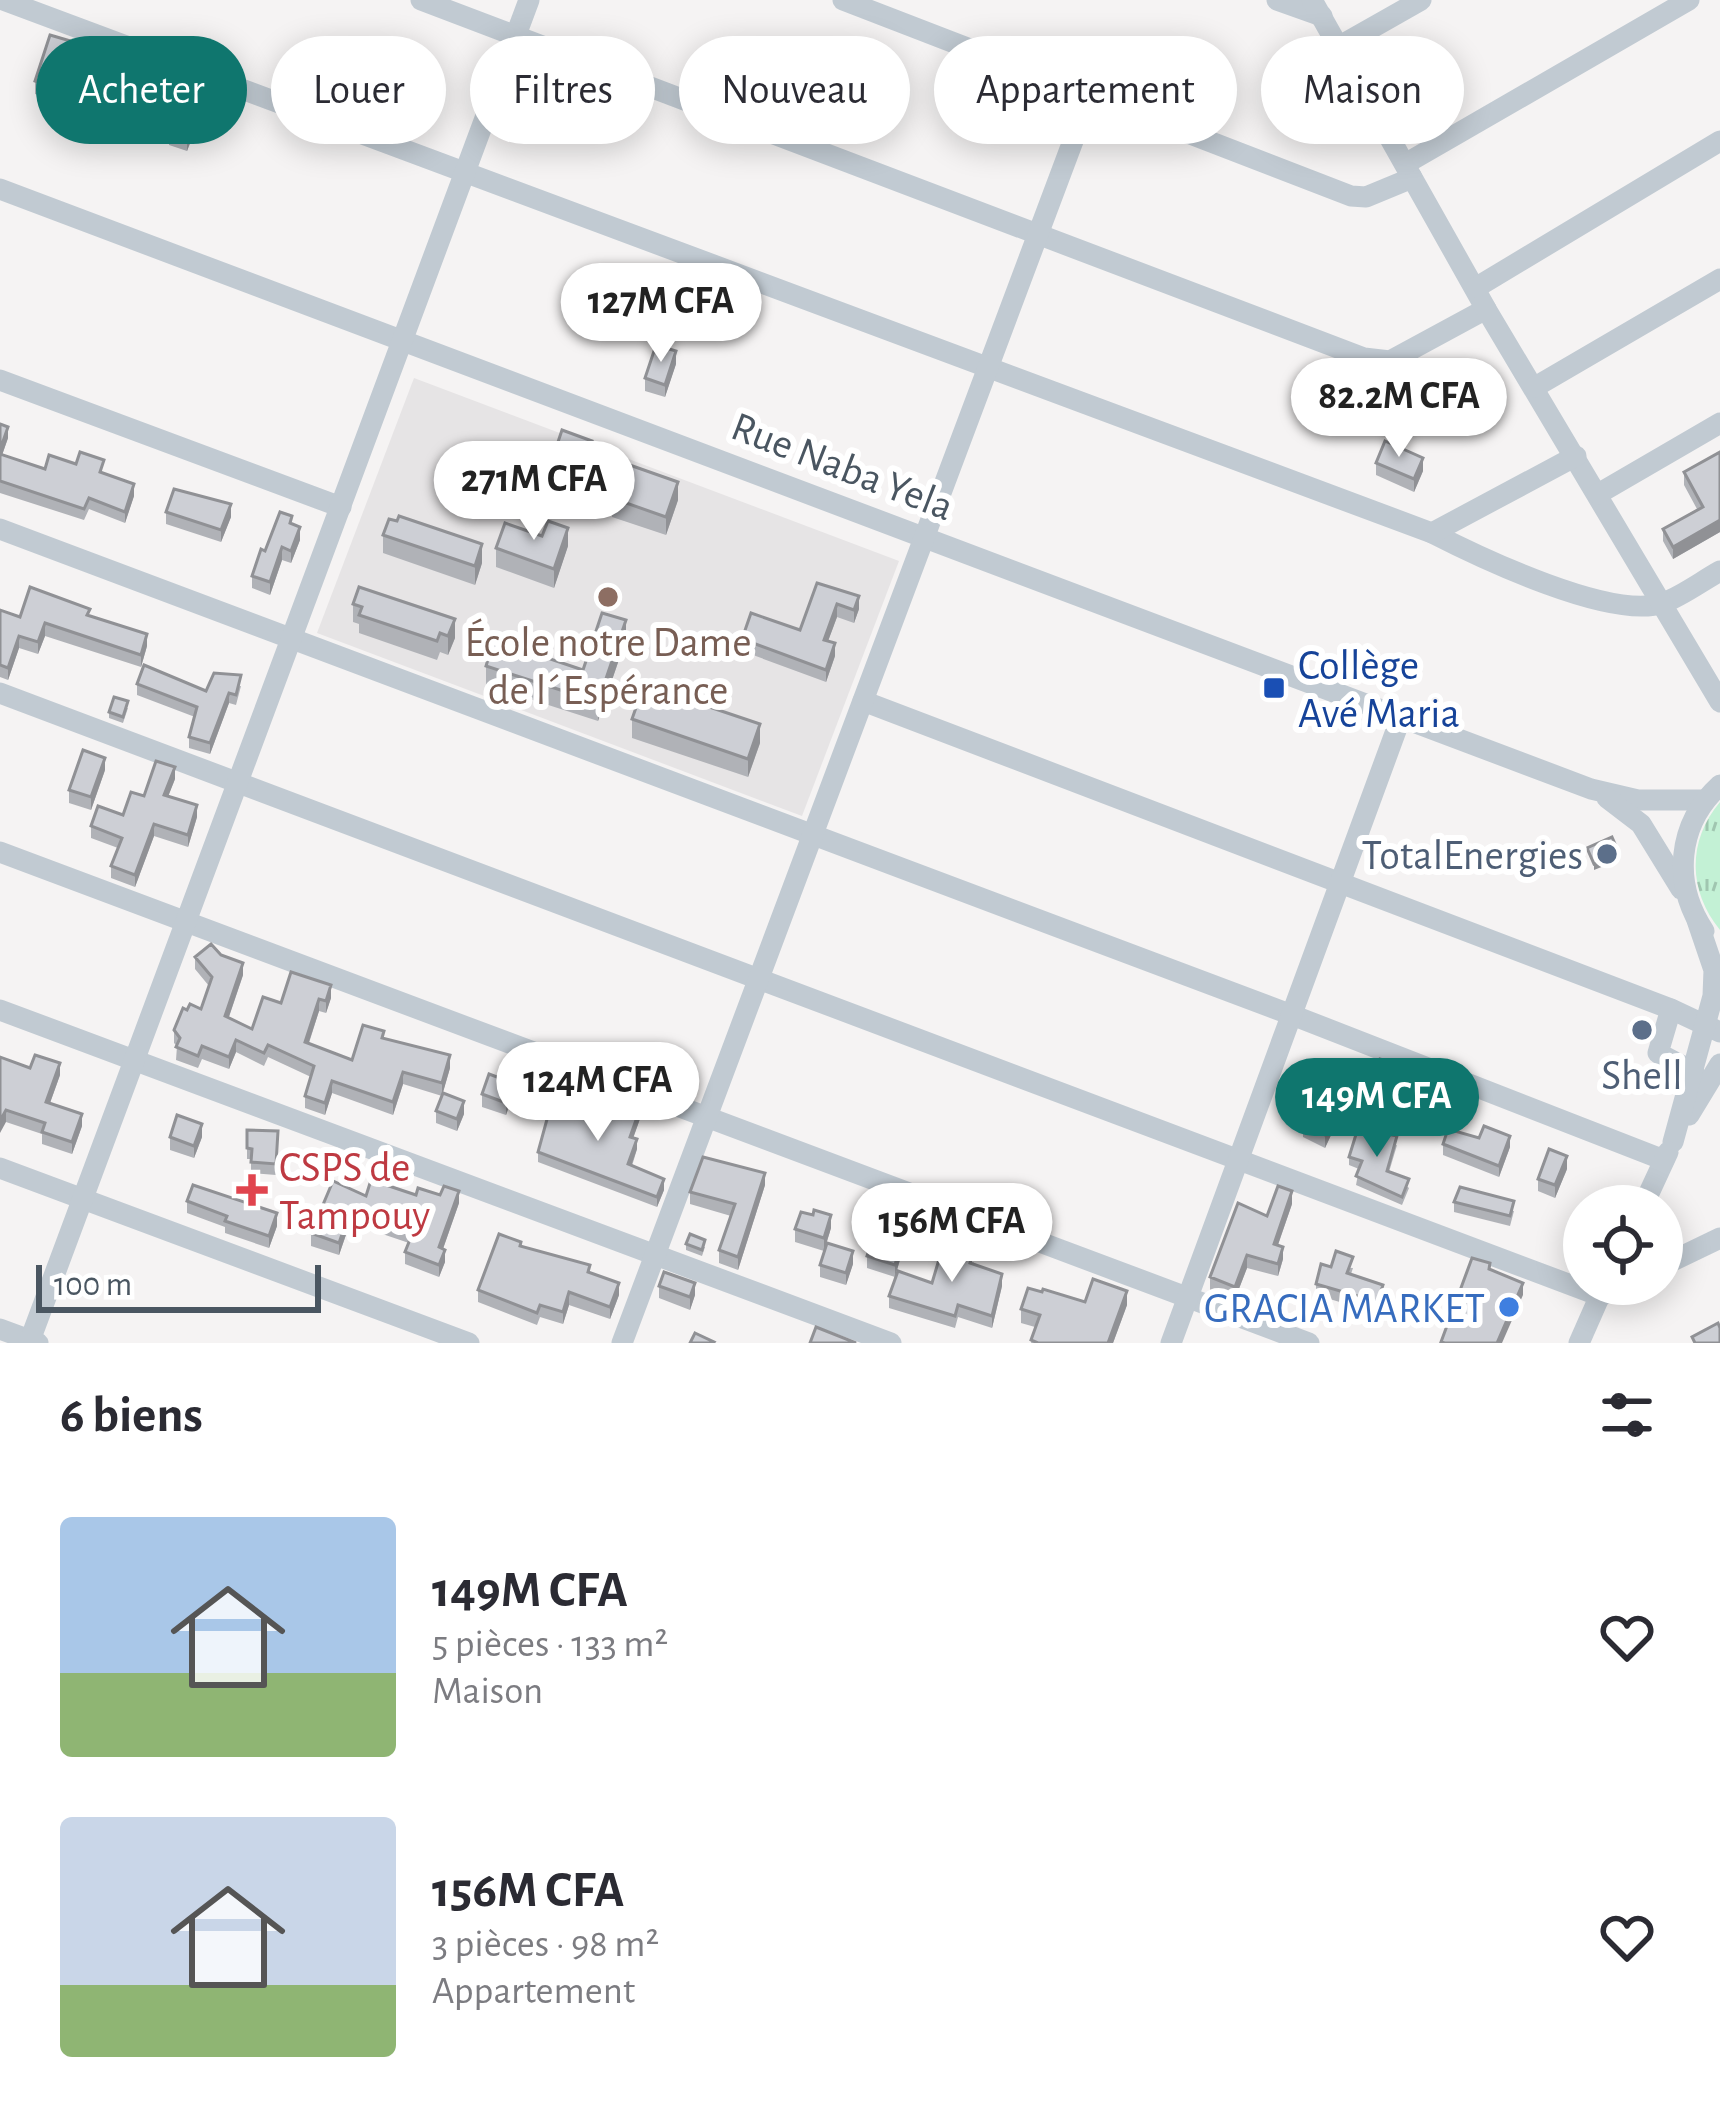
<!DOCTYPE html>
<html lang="fr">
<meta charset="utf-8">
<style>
body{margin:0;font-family:"Alegreya Sans",sans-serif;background:#f7f7f7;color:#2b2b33;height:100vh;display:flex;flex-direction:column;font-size:45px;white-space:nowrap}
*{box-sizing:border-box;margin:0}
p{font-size:39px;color:#7c7c81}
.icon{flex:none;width:66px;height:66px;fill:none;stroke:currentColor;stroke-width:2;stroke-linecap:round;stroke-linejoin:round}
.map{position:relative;height:1343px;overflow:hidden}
.side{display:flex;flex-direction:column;background:#fff;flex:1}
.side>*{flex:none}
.top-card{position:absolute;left:36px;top:36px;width:1650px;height:108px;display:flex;gap:24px}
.controls{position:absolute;left:1563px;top:1185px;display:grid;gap:24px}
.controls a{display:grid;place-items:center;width:120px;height:120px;border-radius:50%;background:#fff;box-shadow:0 6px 30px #0003;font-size:60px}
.scale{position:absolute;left:36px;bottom:30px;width:285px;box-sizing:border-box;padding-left:12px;border:6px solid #4a5661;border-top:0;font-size:33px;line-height:42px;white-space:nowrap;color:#4a5661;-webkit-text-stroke:9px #fff;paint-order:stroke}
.price{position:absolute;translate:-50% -102px;padding:0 27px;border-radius:42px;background:#fff;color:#222;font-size:39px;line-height:78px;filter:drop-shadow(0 3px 6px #0008)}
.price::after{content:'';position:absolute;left:50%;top:72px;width:36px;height:27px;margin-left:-18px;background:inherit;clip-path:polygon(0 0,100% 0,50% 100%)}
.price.active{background:#0f766e;color:#fff}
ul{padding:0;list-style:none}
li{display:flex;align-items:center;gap:36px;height:300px;padding:0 60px}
li span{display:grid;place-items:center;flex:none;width:336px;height:240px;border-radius:12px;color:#555}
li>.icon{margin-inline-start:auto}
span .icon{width:144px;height:144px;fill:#fffc;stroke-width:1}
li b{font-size:51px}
h2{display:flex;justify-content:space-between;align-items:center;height:144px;padding:0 60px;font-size:51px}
.tag{padding:0 42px;border-radius:54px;background:#fff;box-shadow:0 6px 30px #0003;font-size:42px;line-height:108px}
.tag.active{background:#0f766e;color:#fff}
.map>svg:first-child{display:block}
</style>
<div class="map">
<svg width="1720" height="1343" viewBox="0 0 1720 1343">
<defs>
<pattern id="grass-tufts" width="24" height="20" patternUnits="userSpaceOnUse" patternTransform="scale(3)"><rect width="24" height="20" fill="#c3f1d5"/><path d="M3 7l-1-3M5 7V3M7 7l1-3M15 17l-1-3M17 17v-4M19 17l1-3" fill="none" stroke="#a0c6b0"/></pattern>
</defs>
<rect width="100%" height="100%" fill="#f5f3f3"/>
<!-- education -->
<polygon fill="#e6e4e5" points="414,378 899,561 802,816 317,633"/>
<!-- grass -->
<path fill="url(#grass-tufts)" d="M 1720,802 L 1720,930 C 1688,891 1687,841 1720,802 Z"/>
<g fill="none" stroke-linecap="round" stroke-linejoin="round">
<!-- minor -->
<g stroke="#c1cad2" stroke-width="21">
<path d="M 3,0 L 1432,533 C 1479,557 1612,621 1663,603 C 1682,596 1702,581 1720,571"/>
<polyline points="421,0 1364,358 1390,361 1486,309"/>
<polyline points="843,0 1351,196 1366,197 1412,178"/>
<polyline points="1277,0 1322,16"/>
<polyline points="1312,0 1486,309 1720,702"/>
<polyline points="1340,46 1421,0"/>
<polyline points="1405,164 1689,0"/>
<polyline points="0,189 1591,789 1638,800 1705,800"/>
<polyline points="1477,287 1720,141"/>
<polyline points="0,380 341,507"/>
<polyline points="1535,387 1720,279"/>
<polyline points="1598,494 1720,423"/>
<polyline points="0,529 1292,1015 1664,1160"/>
<polyline points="1432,533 1576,456"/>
<polyline points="0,693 1600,1296 1624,1284"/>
<polyline points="863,701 1671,1009 1720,1032"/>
<polyline points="1607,798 1641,824 1681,889"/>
<polyline points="0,852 1309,1343"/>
<path d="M 1704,931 C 1672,883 1677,824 1720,785"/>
<polyline points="1671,1009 1658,1053 1694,1072"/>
<polyline points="0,1010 891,1343"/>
<polyline points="1689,1115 1720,1064"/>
<polyline points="1673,1142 1713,996 1714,970 1697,920"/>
<polyline points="0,1168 469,1343"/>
<polyline points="1643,1206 1668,1152"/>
<polyline points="1662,1266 1720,1238"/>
<polyline points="0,1329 38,1343"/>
<polyline points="29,1343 529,0"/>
<polyline points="622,1343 1091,93"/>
<polyline points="1171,1343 1401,717"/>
<polyline points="1579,1343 1605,1284"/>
</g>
</g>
<!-- wall -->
<g fill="#b0b2b7">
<polygon points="74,55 59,101 35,94 35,81"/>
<polygon points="203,109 187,151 169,145 169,132"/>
<polygon points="676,364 665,397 645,391 645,378"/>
<polygon points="0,424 8,438 2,455 45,469 103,473 134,496 125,523 89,509 84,520 0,493"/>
<polygon points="592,459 574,512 544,501 544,493 528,488 528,469"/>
<polygon points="1376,463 1423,471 1414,492 1376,475"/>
<polygon points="1684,472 1720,532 1673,559 1663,541 1663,529 1697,509 1684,485"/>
<polygon points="612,498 678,500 666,535 612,517"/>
<polygon points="166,512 231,517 221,542 166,524"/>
<polygon points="292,524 300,540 291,563 282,560 270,595 252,588 252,576 265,551"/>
<polygon points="383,535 482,563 475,585 383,553"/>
<polygon points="568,546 554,588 496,567 496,548"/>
<polygon points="817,583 859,609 854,623 837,617 828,641 835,656 826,682 742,651 742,639 800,630"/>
<polygon points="353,604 455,638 448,655 440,652 437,660 359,633 359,624 353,622"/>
<polygon points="0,610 20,617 90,616 147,646 141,667 45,636 38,654 19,648 8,680 0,677"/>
<polygon points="626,639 598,721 486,685 486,666 583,670"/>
<polygon points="137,684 206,691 241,686 236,705 229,703 210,754 189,748 189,737 195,717 137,695"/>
<polygon points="128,708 123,723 109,718 109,712"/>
<polygon points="632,719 760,743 748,777 632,738"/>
<polygon points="105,770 91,810 69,803 69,790"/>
<polygon points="175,779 168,796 197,817 188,847 154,836 135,887 111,878 111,866 118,848 91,838 91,826 123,815 144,796"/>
<polygon points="221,955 243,975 229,1017 252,1029 281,1003 331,998 326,1013 319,1011 309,1043 352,1060 384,1038 450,1068 442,1095 464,1114 457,1131 436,1123 436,1111 442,1096 403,1084 393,1115 332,1093 325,1115 305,1108 305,1096 311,1077 268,1057 264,1066 236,1052 229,1069 202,1059 198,1068 176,1060 177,1046 174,1043 174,1030 187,1010 201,1009 209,986 195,969 195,957"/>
<polygon points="0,1057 30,1068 60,1075 50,1103 82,1126 72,1154 42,1144 42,1134 6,1122"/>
<polygon points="1394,1073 1439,1099 1435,1111 1373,1092 1373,1081"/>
<polygon points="482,1094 513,1095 506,1115 482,1107"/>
<polygon points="584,1112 617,1118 642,1113 633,1138 637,1149 632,1166 664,1190 657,1207 538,1162 538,1152"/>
<polygon points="1337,1122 1325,1148 1303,1137 1303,1125"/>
<polygon points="247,1130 278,1131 276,1175 251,1173 251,1159 247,1159"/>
<polygon points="170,1137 202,1137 194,1158 170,1150"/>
<polygon points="1443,1144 1510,1147 1499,1177 1443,1155"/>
<polygon points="1397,1145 1389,1172 1409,1188 1402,1205 1356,1185 1359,1169 1349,1165 1349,1157"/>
<polygon points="1567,1169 1555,1198 1538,1191 1538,1179"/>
<polygon points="765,1185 738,1270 719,1263 719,1250 731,1216 690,1204 690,1192"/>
<polygon points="416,1195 459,1203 443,1249 445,1262 439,1277 405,1264 405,1252 409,1243 350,1223 339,1255 311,1246 311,1233 366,1196"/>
<polygon points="187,1201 277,1226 269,1248 225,1233 225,1227 187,1213"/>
<polygon points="1454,1202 1514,1211 1510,1226 1454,1212"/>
<polygon points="1292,1204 1278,1245 1283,1259 1278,1276 1247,1268 1235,1299 1210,1290 1210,1277 1267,1216"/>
<polygon points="831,1228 824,1251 795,1242 795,1229"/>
<polygon points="686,1244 705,1247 702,1256 686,1250"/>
<polygon points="521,1247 590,1273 619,1295 610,1319 569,1305 563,1324 540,1317 537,1325 478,1302 478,1290"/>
<polygon points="903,1249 895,1277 867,1268 867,1256"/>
<polygon points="974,1262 973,1264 1002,1286 992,1328 958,1317 955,1328 889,1308 889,1296 932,1283"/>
<polygon points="853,1264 846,1285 820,1277 820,1265"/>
<polygon points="1331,1267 1353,1268 1351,1274 1383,1297 1376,1318 1360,1313 1360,1308 1316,1295 1316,1284"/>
<polygon points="659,1286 695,1295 690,1310 659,1298"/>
<polygon points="1085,1302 1127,1305 1113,1343 1031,1343 1035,1327 1021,1323 1021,1309"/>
</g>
<!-- shaded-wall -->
<g fill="#909195">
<polygon points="74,42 74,55 59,101 59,89"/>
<polygon points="203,96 203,109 187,151 187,139"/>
<polygon points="676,351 676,364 665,397 665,385"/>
<polygon points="8,427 8,438 0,461 0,450"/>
<polygon points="592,441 592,459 574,512 574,493"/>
<polygon points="1423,458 1423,471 1414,492 1414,479"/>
<polygon points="678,482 678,500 666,535 666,517"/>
<polygon points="134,484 134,496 125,523 125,512"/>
<polygon points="231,504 231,517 221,542 221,530"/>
<polygon points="1720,520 1720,532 1673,559 1673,547"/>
<polygon points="300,527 300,540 291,563 291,551"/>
<polygon points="568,528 568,546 554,588 554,569"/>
<polygon points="482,544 482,563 475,585 475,566"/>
<polygon points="282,547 282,560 270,595 270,582"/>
<polygon points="859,596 859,609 854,623 854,610"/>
<polygon points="837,604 837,617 824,652 824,640"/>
<polygon points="455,619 455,638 448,655 448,636"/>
<polygon points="626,620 626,639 598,721 598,702"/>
<polygon points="45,623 45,636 38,654 38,642"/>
<polygon points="147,634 147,646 141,667 141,655"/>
<polygon points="19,636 19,648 8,680 8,668"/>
<polygon points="835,643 835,656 826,682 826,670"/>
<polygon points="229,693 229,703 210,754 210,743"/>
<polygon points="760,724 760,743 748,777 748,759"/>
<polygon points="105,758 105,770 91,810 91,797"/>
<polygon points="175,767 175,779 164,807 164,795"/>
<polygon points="197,805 197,817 188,847 188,835"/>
<polygon points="154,824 154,836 135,887 135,875"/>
<polygon points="1619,853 1619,860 1594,870 1594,864"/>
<polygon points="243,963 243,975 225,1028 225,1016"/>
<polygon points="331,985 331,998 326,1013 326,1001"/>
<polygon points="319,999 319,1011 305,1054 305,1042"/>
<polygon points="236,1040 236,1052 229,1069 229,1057"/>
<polygon points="450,1055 450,1068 442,1096 442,1083"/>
<polygon points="60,1063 60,1075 46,1114 46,1102"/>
<polygon points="403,1072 403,1084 393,1115 393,1102"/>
<polygon points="332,1081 332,1093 325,1115 325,1103"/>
<polygon points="513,1083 513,1095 506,1115 506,1103"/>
<polygon points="464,1101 464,1114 457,1131 457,1119"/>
<polygon points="642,1103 642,1113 630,1147 630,1137"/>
<polygon points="6,1110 6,1122 0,1133 0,1121"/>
<polygon points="1337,1110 1337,1122 1325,1148 1325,1135"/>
<polygon points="82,1114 82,1126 72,1154 72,1142"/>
<polygon points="202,1124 202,1137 194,1158 194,1146"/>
<polygon points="1510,1136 1510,1147 1499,1177 1499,1166"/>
<polygon points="637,1139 637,1149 628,1175 628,1164"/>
<polygon points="1567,1156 1567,1169 1555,1198 1555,1185"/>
<polygon points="765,1173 765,1185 738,1270 738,1257"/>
<polygon points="664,1179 664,1190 657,1207 657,1197"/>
<polygon points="459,1191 459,1203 439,1260 439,1247"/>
<polygon points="1292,1191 1292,1204 1274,1256 1274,1244"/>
<polygon points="350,1211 350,1223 339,1255 339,1243"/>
<polygon points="277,1213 277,1226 269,1248 269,1236"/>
<polygon points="831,1215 831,1228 824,1251 824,1238"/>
<polygon points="903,1237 903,1249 895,1277 895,1265"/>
<polygon points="1283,1247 1283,1259 1278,1276 1278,1264"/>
<polygon points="445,1250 445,1262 439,1277 439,1265"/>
<polygon points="853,1251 853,1264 846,1285 846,1273"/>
<polygon points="1247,1255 1247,1268 1235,1299 1235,1287"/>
<polygon points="1002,1274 1002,1286 992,1328 992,1316"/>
<polygon points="619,1283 619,1295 610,1319 610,1307"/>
<polygon points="695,1283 695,1295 690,1310 690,1297"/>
<polygon points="1523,1283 1523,1295 1502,1343 1497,1343"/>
<polygon points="1383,1285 1383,1297 1376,1318 1376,1306"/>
<polygon points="1127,1291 1127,1305 1113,1343 1108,1343"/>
<polygon points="569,1292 569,1305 563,1324 563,1312"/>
</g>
<!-- building -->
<g fill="#cdcfd5" stroke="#909195" stroke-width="3">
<polygon points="50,35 74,42 59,89 35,81"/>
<polygon points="185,90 203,96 187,139 169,132"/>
<polygon points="656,345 676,351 665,385 645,378"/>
<polygon points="0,424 8,427 0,450"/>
<polygon points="562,430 592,441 574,493 544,483 546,475 528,469 535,447 554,454"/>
<polygon points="1385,441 1423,458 1414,479 1376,463"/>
<polygon points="80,452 104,460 100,472 134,484 125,512 89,498 84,509 0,481 0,454 45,469 49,455 76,464"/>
<polygon points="1720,452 1720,520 1673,547 1663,529 1703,507 1684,472"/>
<polygon points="624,463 678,482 666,517 612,498"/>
<polygon points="174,489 231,504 221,530 166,512"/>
<polygon points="280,512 292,516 290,523 300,527 291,551 282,547 270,582 252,576 261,549 265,551"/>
<polygon points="399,516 482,544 475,566 383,535 389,519 397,521"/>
<polygon points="548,521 568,528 554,569 496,548 505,523 542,536"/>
<polygon points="817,583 859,596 854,610 837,604 824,640 835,643 826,670 742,639 751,613 800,630"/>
<polygon points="30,587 90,609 87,615 147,634 141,655 45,623 38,642 19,636 8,668 0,665 0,610 20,617"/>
<polygon points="359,587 455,619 448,636 440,633 437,641 359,615 362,607 353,604"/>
<polygon points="602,613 626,620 598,702 486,666 494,640 583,670"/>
<polygon points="144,665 206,691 214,673 241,675 236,695 229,693 210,743 189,737 197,707 137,684"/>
<polygon points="644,685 760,724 748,759 632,719"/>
<polygon points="114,697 128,701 123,717 109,712"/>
<polygon points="83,750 105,758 91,797 69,790"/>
<polygon points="156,761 175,767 164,795 197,805 188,835 154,824 135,875 111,866 122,838 91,826 98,806 123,815 131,792 144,796"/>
<polygon points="1612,837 1619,853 1594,864 1587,848"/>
<polygon points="211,944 221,955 243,963 225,1016 252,1029 263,997 281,1003 291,972 331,985 326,1001 319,999 305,1042 352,1060 363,1025 384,1031 382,1038 450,1055 442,1083 403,1072 393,1102 332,1081 325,1103 305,1096 314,1066 268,1045 264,1053 236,1040 229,1057 202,1046 198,1056 176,1047 180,1038 174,1030 183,1008 187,1010 190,1004 201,1009 212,977 195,957"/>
<polygon points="35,1055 60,1063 46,1102 82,1114 72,1142 42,1132 45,1123 6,1110 0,1121 0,1057 30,1068"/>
<polygon points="1380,1059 1394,1064 1392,1072 1439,1089 1435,1101 1373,1081"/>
<polygon points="489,1074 513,1083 506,1103 482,1094"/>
<polygon points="443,1093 464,1101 457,1119 436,1111"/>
<polygon points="624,1097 642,1103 630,1137 637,1139 628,1164 664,1179 657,1197 538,1152 552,1101 584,1112 586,1107 617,1118"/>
<polygon points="1315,1099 1337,1110 1325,1135 1303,1125"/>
<polygon points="177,1115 202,1124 194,1146 170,1137"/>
<polygon points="1484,1126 1510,1136 1499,1166 1443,1144 1448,1129 1479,1138"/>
<polygon points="1358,1128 1397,1136 1387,1171 1409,1179 1402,1197 1356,1176 1362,1161 1349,1157"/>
<polygon points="247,1130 278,1131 276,1164 251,1162 252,1149 247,1148"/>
<polygon points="1549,1149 1567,1156 1555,1185 1538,1179"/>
<polygon points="703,1157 765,1173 738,1257 719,1250 735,1204 690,1192"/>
<polygon points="371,1180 416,1195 418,1188 440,1195 444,1186 459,1191 439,1247 445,1250 439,1265 405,1252 413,1232 350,1211 339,1243 311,1233 333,1181 366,1196"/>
<polygon points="193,1185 277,1213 269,1236 225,1221 227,1216 187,1201"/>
<polygon points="1278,1186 1292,1191 1274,1244 1283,1247 1278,1264 1247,1255 1235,1287 1210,1277 1238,1203 1267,1216"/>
<polygon points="1460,1187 1514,1201 1510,1216 1454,1202"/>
<polygon points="814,1210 831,1215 824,1238 795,1229 801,1212 813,1215"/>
<polygon points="876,1228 903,1237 895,1265 867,1256"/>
<polygon points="499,1234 521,1242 520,1246 590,1265 588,1272 619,1283 610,1307 569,1292 563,1312 540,1305 537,1313 478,1290"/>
<polygon points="690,1234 705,1240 702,1250 686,1244"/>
<polygon points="827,1243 853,1251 846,1273 820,1265"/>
<polygon points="943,1246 974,1250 970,1263 1002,1274 992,1316 958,1305 955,1316 889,1296 898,1271 932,1283"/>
<polygon points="1336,1251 1353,1257 1347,1273 1383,1285 1376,1306 1360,1301 1361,1297 1316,1284 1321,1264 1331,1267"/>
<polygon points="1472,1258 1490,1263 1489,1269 1523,1283 1497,1343 1445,1343 1441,1342"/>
<polygon points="664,1272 695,1283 690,1297 659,1286"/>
<polygon points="1093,1279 1127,1291 1108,1343 1038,1343 1031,1340 1040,1315 1021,1309 1028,1288 1042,1292 1043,1289 1085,1302"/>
<polygon points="1718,1323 1720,1328 1720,1343 1695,1343 1692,1337"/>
<polygon points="816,1327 856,1343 810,1343"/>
<polygon points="695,1333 714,1342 713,1343 690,1343"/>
</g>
<!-- markers -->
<circle fill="#8d6e63" stroke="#fff" stroke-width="4.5" cx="608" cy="597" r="12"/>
<rect fill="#1a4fb4" stroke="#fff" stroke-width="4.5" x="1262" y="676" width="24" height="24" rx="6"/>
<g fill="#5c6f8a" stroke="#fff" stroke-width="4.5">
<circle cx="1607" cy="854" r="12"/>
<circle cx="1642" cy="1030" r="12"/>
</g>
<path fill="#e0444e" stroke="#fff" stroke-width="4.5" d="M246 1172h12v12h12v12h-12v12h-12v-12h-12v-12h12z"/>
<circle fill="#3f7fe0" stroke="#fff" stroke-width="4.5" cx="1509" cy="1307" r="12"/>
<g text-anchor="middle" stroke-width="12" stroke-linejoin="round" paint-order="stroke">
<!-- street labels -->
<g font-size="42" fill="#4a5661" stroke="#fff">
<text transform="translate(843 465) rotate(21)" y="15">Rue Naba Yela</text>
</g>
<!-- education labels -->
<g font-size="42" fill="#785e54" stroke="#fff">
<text x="608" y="656">École notre Dame<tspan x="608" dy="48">de l´Espérance</tspan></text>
</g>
<!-- transit labels -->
<g font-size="42" fill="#164399" stroke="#fff" text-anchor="start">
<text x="1298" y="679">Collège<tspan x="1298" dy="48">Avé Maria</tspan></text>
</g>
<!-- service labels -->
<g font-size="42" fill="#4e5e75" stroke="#fff" text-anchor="end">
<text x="1583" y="869">TotalEnergies</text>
<text x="1642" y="1089" text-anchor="middle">Shell</text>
</g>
<!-- health labels -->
<g font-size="42" fill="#be3a42" stroke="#fff" text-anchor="start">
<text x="279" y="1181">CSPS de<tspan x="279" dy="48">Tampouy</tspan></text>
</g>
<!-- shop labels -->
<g font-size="42" fill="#366cbe" stroke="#fff" text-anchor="end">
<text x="1485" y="1322">GRACIA MARKET</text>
</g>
</g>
</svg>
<div class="controls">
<a><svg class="icon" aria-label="locate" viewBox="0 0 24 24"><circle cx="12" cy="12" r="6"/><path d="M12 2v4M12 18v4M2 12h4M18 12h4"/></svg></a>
</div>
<div class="scale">100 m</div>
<b class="price" style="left:661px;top:365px">127M CFA</b>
<b class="price" style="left:1399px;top:460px">82.2M CFA</b>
<b class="price" style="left:534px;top:543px">271M CFA</b>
<b class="price" style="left:598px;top:1144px">124M CFA</b>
<b class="price active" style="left:1377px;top:1160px">149M CFA</b>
<b class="price" style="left:952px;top:1285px">156M CFA</b>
<div class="top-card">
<a class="tag active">Acheter</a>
<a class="tag">Louer</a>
<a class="tag">Filtres</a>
<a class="tag">Nouveau</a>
<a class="tag">Appartement</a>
<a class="tag">Maison</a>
</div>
</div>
<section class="side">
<h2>6 biens<svg class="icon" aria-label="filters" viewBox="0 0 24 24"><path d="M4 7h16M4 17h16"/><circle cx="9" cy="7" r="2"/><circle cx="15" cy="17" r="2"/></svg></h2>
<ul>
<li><span style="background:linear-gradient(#a9c7e8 65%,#8fb573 0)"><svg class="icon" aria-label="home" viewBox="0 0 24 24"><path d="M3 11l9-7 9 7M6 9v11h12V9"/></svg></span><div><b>149M CFA</b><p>5 pièces · 133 m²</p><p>Maison</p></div><svg class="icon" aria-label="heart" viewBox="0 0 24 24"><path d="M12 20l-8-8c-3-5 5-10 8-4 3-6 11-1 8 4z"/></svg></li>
<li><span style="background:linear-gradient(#c9d6e8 70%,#8fb573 0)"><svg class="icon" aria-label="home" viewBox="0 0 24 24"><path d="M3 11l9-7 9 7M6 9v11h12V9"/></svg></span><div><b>156M CFA</b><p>3 pièces · 98 m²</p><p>Appartement</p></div><svg class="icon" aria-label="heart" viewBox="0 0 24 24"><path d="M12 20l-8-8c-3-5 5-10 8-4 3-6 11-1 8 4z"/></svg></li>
</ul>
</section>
